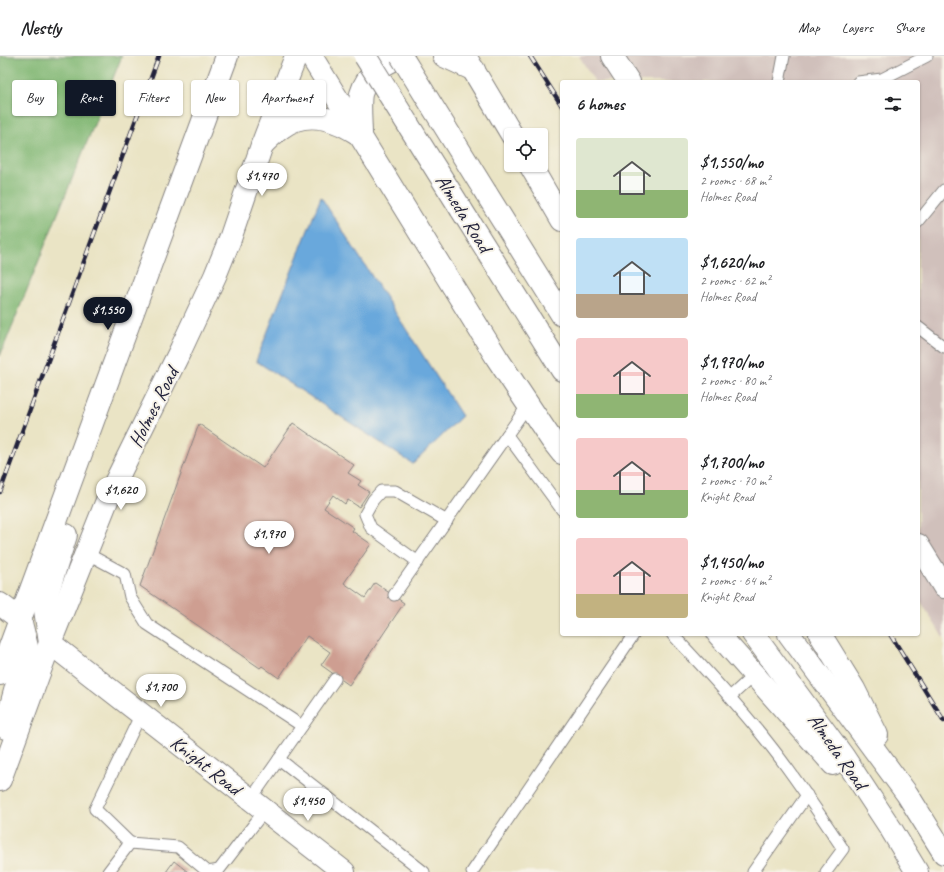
<!DOCTYPE html>
<meta charset="utf-8">
<style>
body{margin:0;font-family:Caveat,sans-serif;background:#f6f6f6;color:#202124;height:100vh;display:flex;flex-direction:column;font-size:15px;white-space:nowrap}
*{box-sizing:border-box;margin:0}
p{font-size:13px;color:#757577}
.icon{flex:none;width:22px;height:22px;fill:none;stroke:currentColor;stroke-width:2;stroke-linecap:round;stroke-linejoin:round}
.map{position:relative;flex:1;overflow:hidden}
.side{position:absolute;left:560px;top:24px;width:360px;height:556px;display:flex;flex-direction:column;background:#fff;border-radius:4px;box-shadow:0 1px 3px #0004}
.side>*{flex:none}
.hud{position:absolute;left:12px;top:24px;width:380px;height:36px;display:flex;gap:8px}
.fabs{position:absolute;left:504px;top:72px;display:grid;gap:8px}
.fabs a{display:grid;place-items:center;width:44px;height:44px;border-radius:4px;background:#fff;box-shadow:0 1px 3px #0004;font-size:20px}
.price{position:absolute;translate:-50% -34px;padding:0 9px;border-radius:14px;background:#fff;color:#222;font-size:13px;line-height:26px;filter:drop-shadow(0 1px 2px #0008)}
.price::after{content:'';position:absolute;left:50%;top:24px;width:12px;height:9px;margin-left:-6px;background:inherit;clip-path:polygon(0 0,100% 0,50% 100%)}
.price.current{background:#111827;color:#fff}
ul{padding:0;list-style:none}
li{display:flex;align-items:center;gap:12px;height:100px;padding:0 16px}
li span{display:grid;place-items:center;flex:none;width:112px;height:80px;border-radius:4px;color:#555}
li>.icon{margin-inline-start:auto}
span .icon{width:48px;height:48px;fill:#fffc;stroke-width:1}
li b{font-size:17px}
h2{display:flex;justify-content:space-between;align-items:center;height:48px;padding:0 16px;font-size:17px}
.tag{padding:0 14px;border-radius:4px;background:#fff;box-shadow:0 1px 3px #0004;font-size:14px;line-height:36px}
.tag.current{background:#111827;color:#fff}
header{display:flex;align-items:center;gap:24px;box-sizing:border-box;height:56px;padding:0 20px;background:#fff;border-bottom:1px solid #e0e0e0}
header strong{font-size:19px}
nav{display:flex;gap:22px;margin-inline-start:auto;font-size:14px}
.map>svg:first-child{display:block}
</style>
<header>
<strong>Nestly</strong>
<nav><a>Map</a><a>Layers</a><a>Share</a></nav>
</header>
<div class="map">
<svg width="944" height="816" viewBox="0 0 944 816">
<rect width="100%" height="100%" fill="#f7f3e8"/>
<filter id="ink" filterUnits="userSpaceOnUse"><feTurbulence type="fractalNoise" baseFrequency=".025" numOctaves="2"/><feDisplacementMap in="SourceGraphic" scale="8" xChannelSelector="R" yChannelSelector="G"/><feConvolveMatrix kernelMatrix="1 2 1 2 8 2 1 2 1" color-interpolation-filters="sRGB"/></filter>
<filter id="wash" filterUnits="userSpaceOnUse"><feTurbulence type="fractalNoise" baseFrequency=".012" numOctaves="4" result="noise"/><feDisplacementMap in="SourceGraphic" scale="16" xChannelSelector="R" yChannelSelector="G"/><feGaussianBlur stdDeviation="0.9" result="paint"/><feColorMatrix in="noise" values="0 0 0 0 0 0 0 0 0 0 0 0 0 0 0 0 0 1.4 0 .05"/><feComposite in="paint" operator="in"/></filter>
<g filter="url(#wash)">
<rect width="100%" height="100%" fill="#eae4c5"/>
<!-- industrial -->
<polygon fill="#d0c0bb" points="579,0 944,0 944,583 918,541 918,26 595,26"/>
<!-- forest -->
<polygon fill="#82b875" stroke="#526d58" points="0,0 122,0 0,300"/>
<!-- water -->
<polygon fill="#69a8dc" stroke="#46658c" points="321,141 462,360 413,408 256,305"/>
<g id="blocks">
<!-- building -->
<g fill="#ce9e91">
<polygon points="293,367 354,409 348,417 361,425 358,429 369,436 359,451 348,444 345,448 333,439 324,452 354,472 352,475 371,488 344,527 365,542 375,527 404,547 349,629 321,609 330,596 307,580 279,622 262,610 260,612 140,530 199,368 263,412"/>
<polygon points="174,805 188,816 166,816"/>
</g>
</g>
</g>
<g filter="url(#ink)">
<use href="#blocks" fill-opacity="0" stroke="#868380" stroke-width="1"/>
<g fill="none" stroke-linecap="round" stroke-linejoin="round">
<defs>
<g id="lane">
<polyline points="779,26 784,0"/>
<polyline points="858,26 882,23 927,0"/>
<polyline points="918,166 944,134"/>
<polyline points="918,271 944,291"/>
<polyline points="507,379 562,454"/>
<polyline points="86,497 125,518 130,541 147,568 302,670"/>
<polyline points="418,506 371,472 365,458 373,444 381,435 395,435 447,465"/>
<polyline points="394,539 528,349"/>
<path d="M 672,578 C 707,615 742,653 773,693 C 798,725 820,759 843,793 L 826,816"/>
<polyline points="730,641 754,619"/>
<polyline points="279,703 424,816"/>
<polyline points="251,743 335,623"/>
<polyline points="130,787 178,791 208,816 219,814 265,754"/>
<polyline points="108,816 130,787 95,753 141,658"/>
<polyline points="472,816 634,578"/>
<polyline points="753,816 807,739"/>
</g>
<g id="street">
<polyline points="612,0 629,26"/>
<polyline points="918,489 944,531"/>
<polyline points="0,548 20,563"/>
<polyline points="50,587 344,816"/>
</g>
<g id="secondary">
<polyline points="50,587 44,547 66,479"/>
<polyline points="0,618 227,0"/>
<polyline points="6,672 6,668 27,591 20,563"/>
<polyline points="0,724 50,587 110,437 181,293 215,220 230,183 262,89 296,0"/>
</g>
<g id="primary">
<polyline points="311,0 497,302 551,383 562,397"/>
<polyline points="444,0 474,14"/>
<polyline points="465,0 512,79"/>
<path d="M 361,79 C 361,69 359,48 361,38 C 367,17 384,7 403,0"/>
<path d="M 262,89 C 268,83 274,77 281,72 C 307,52 336,63 360,79"/>
<polyline points="530,109 562,164"/>
<polyline points="486,137 562,259"/>
<polyline points="461,153 562,314"/>
<polyline points="718,578 833,708"/>
<polyline points="753,578 843,700 891,773 917,816"/>
<polyline points="789,578 907,738 944,797"/>
<polyline points="820,578 854,633 877,679"/>
</g>
</defs>
<!-- lane casing -->
<use href="#lane" stroke="#868380" stroke-width="13"/>
<!-- street casing -->
<use href="#street" stroke="#868380" stroke-width="24"/>
<!-- secondary casing -->
<use href="#secondary" stroke="#868380" stroke-width="24"/>
<!-- primary casing -->
<use href="#primary" stroke="#868380" stroke-width="24"/>
<!-- lane -->
<use href="#lane" stroke="#fff" stroke-width="11"/>
<!-- street -->
<use href="#street" stroke="#fff" stroke-width="22"/>
<!-- secondary -->
<use href="#secondary" stroke="#fff" stroke-width="22"/>
<!-- primary -->
<use href="#primary" stroke="#fff" stroke-width="22"/>
<defs>
<g id="rail">
<polyline points="530,0 562,50"/>
<polyline points="0,436 159,0"/>
<polyline points="890,578 944,665"/>
</g>
</defs>
<!-- rail casing -->
<use href="#rail" stroke="#22223b" stroke-width="4.5"/>
<!-- rail -->
<use href="#rail" stroke="#f7f3e8" stroke-width="3" stroke-dasharray="9" stroke-linecap="butt"/>
<defs>
<g id="primary-bridge">
<polyline points="365,0 461,153"/>
<polyline points="401,0 486,137"/>
</g>
</defs>
<!-- primary-bridge casing -->
<use href="#primary-bridge" stroke="#868380" stroke-width="24" stroke-linecap="butt"/>
<!-- primary-bridge -->
<use href="#primary-bridge" stroke="#fff" stroke-width="22"/>
</g>
</g>
<g text-anchor="middle" stroke-width="4" stroke-linejoin="round" paint-order="stroke">
<!-- street labels -->
<g font-size="20" fill="#22223b" stroke="#f7f3e8">
<text transform="translate(464 157) rotate(58)" y="7">Almeda Road</text>
<text transform="translate(153 351) rotate(-63)" y="7">Holmes Road</text>
<text transform="translate(838 695) rotate(55)" y="7">Almeda Road</text>
<text transform="translate(206 709) rotate(38)" y="7">Knight Road</text>
</g>
</g>
</svg>
<div class="fabs">
<a><svg class="icon" aria-label="locate" viewBox="0 0 24 24"><circle cx="12" cy="12" r="6"/><path d="M12 2v4M12 18v4M2 12h4M18 12h4"/></svg></a>
</div>
<b class="price" style="left:262px;top:141px">$1,470</b>
<b class="price current" style="left:108px;top:275px">$1,550</b>
<b class="price" style="left:121px;top:455px">$1,620</b>
<b class="price" style="left:269px;top:499px">$1,970</b>
<b class="price" style="left:161px;top:652px">$1,700</b>
<b class="price" style="left:308px;top:766px">$1,450</b>
<div class="hud">
<a class="tag">Buy</a>
<a class="tag current">Rent</a>
<a class="tag">Filters</a>
<a class="tag">New</a>
<a class="tag">Apartment</a>
</div>
<section class="side">
<h2>6 homes<svg class="icon" aria-label="filters" viewBox="0 0 24 24"><path d="M4 7h16M4 17h16"/><circle cx="9" cy="7" r="2"/><circle cx="15" cy="17" r="2"/></svg></h2>
<ul>
<li><span style="background:linear-gradient(#dfe7d0 65%,#8fb573 0)"><svg class="icon" aria-label="home" viewBox="0 0 24 24"><path d="M3 11l9-7 9 7M6 9v11h12V9"/></svg></span><div><b>$1,550/mo</b><p>2 rooms · 68 m²</p><p>Holmes Road</p></div></li>
<li><span style="background:linear-gradient(#bfe0f5 70%,#b9a48a 0)"><svg class="icon" aria-label="home" viewBox="0 0 24 24"><path d="M3 11l9-7 9 7M6 9v11h12V9"/></svg></span><div><b>$1,620/mo</b><p>2 rooms · 62 m²</p><p>Holmes Road</p></div></li>
<li><span style="background:linear-gradient(#f6c9c9 70%,#8fb573 0)"><svg class="icon" aria-label="home" viewBox="0 0 24 24"><path d="M3 11l9-7 9 7M6 9v11h12V9"/></svg></span><div><b>$1,970/mo</b><p>2 rooms · 80 m²</p><p>Holmes Road</p></div></li>
<li><span style="background:linear-gradient(#f6c9c9 65%,#8fb573 0)"><svg class="icon" aria-label="home" viewBox="0 0 24 24"><path d="M3 11l9-7 9 7M6 9v11h12V9"/></svg></span><div><b>$1,700/mo</b><p>2 rooms · 70 m²</p><p>Knight Road</p></div></li>
<li><span style="background:linear-gradient(#f6c9c9 70%,#c2b280 0)"><svg class="icon" aria-label="home" viewBox="0 0 24 24"><path d="M3 11l9-7 9 7M6 9v11h12V9"/></svg></span><div><b>$1,450/mo</b><p>2 rooms · 64 m²</p><p>Knight Road</p></div></li>
</ul>
</section>
</div>
